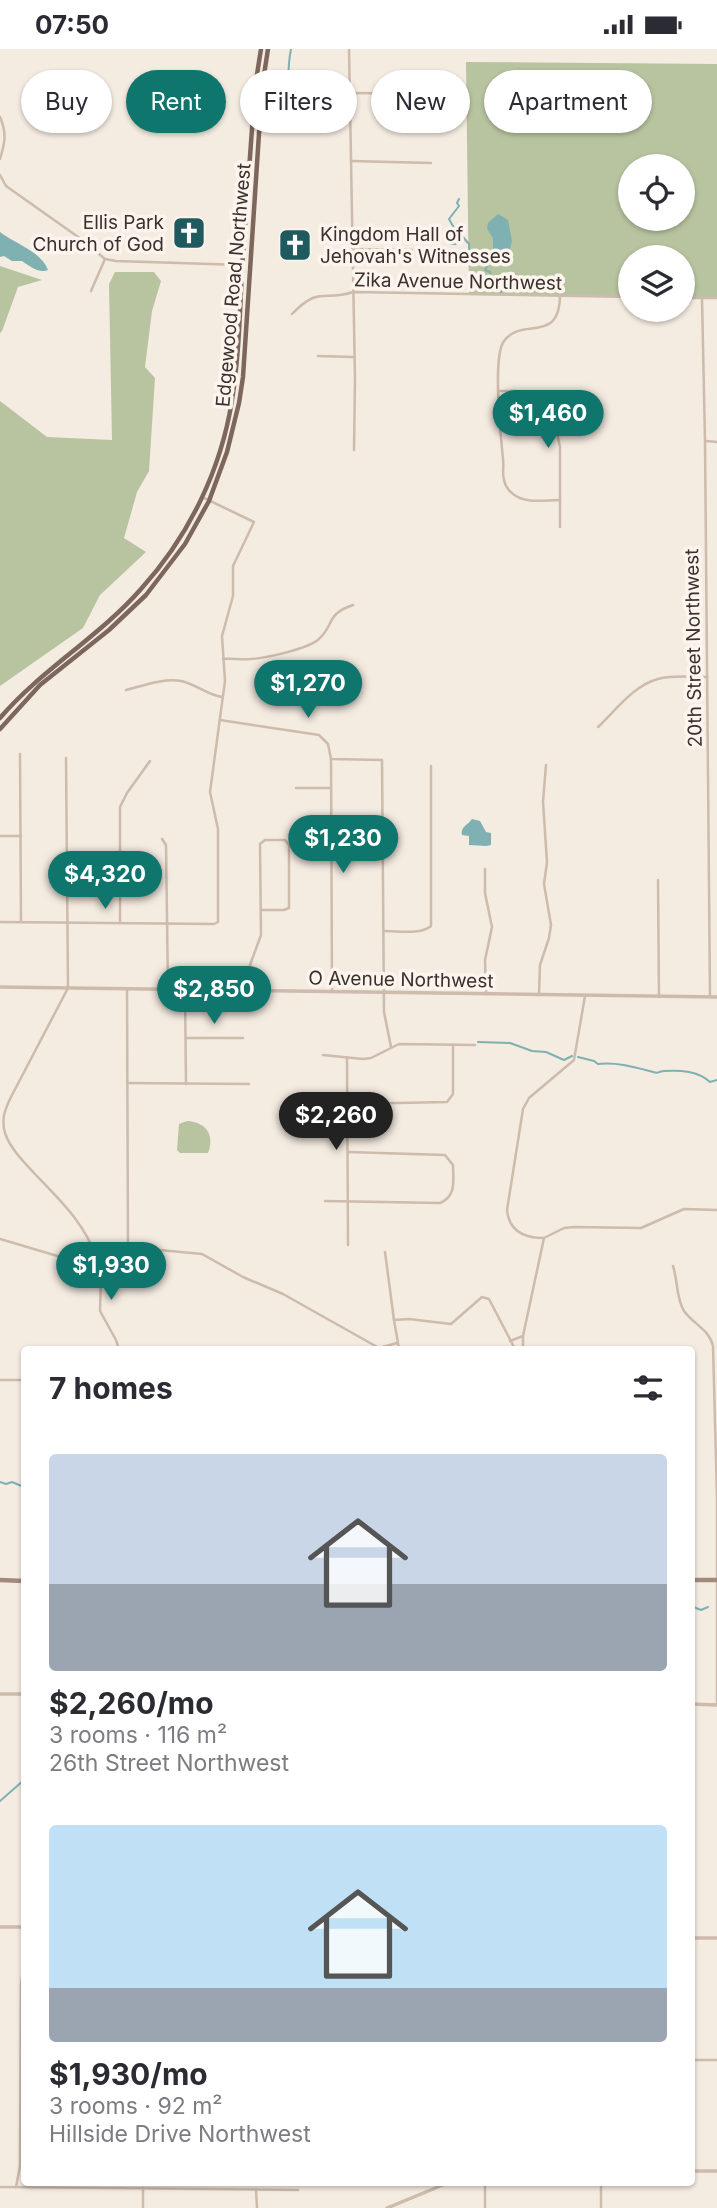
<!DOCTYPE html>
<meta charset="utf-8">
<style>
body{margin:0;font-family:Inter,sans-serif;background:#f2f2f3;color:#2b2b33;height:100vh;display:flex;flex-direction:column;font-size:26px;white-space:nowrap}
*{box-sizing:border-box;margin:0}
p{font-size:23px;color:#7c7c81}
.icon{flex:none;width:38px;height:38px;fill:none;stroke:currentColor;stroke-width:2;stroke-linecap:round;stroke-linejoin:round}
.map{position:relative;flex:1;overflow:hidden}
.details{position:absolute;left:21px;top:1297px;width:674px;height:840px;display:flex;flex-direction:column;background:#fff;border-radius:7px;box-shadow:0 2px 5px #0004}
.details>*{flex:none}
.guide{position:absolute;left:21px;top:21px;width:676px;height:63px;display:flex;gap:14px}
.fabs{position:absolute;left:618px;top:105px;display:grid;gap:14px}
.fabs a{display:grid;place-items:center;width:77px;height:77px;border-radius:50%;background:#fff;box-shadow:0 2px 5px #0004;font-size:35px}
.price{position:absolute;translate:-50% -60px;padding:0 16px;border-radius:24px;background:#0f766e;color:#fff;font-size:23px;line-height:46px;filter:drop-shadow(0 2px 4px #0008)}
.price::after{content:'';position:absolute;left:50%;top:42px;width:21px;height:16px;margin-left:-10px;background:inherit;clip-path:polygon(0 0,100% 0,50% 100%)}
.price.selected{background:#222;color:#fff}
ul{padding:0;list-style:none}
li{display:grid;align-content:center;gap:14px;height:371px;padding:0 28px}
li span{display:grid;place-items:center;height:217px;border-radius:7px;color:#555}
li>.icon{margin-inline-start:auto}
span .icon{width:126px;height:126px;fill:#fffc;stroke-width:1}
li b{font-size:30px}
h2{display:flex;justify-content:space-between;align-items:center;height:84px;padding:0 28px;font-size:30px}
.pill{padding:0 24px;border-radius:32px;background:#fff;box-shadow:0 2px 5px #0004;font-size:24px;line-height:63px}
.pill.selected{background:#0f766e;color:#fff}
.status{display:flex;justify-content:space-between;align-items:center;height:49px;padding:0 35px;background:#fff;direction:ltr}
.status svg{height:19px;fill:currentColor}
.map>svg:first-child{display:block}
</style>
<div class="status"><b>07:50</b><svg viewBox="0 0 49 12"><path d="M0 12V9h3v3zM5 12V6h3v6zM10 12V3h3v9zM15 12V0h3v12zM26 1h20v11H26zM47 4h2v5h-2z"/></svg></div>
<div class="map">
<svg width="717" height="2159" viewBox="0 0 717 2159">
<rect width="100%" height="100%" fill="#f4ebe1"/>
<!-- green -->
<g fill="#b8c4a0" fill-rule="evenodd">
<path d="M 466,13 L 717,15 L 717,249 L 683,249 L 682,208 L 630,208 L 630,248 L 469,246 ZM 630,117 L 682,117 L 682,170 L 630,170 Z"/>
<polygon points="0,217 42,231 18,238 2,282 0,284"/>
<polygon points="115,223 154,223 161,232 152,262 145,318 155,329 149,422 137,443 124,489 146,503 100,546 83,579 0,637 0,352 47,388 112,391 109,235"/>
<path d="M 187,1072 C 206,1073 215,1086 208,1104 L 180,1104 L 177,1101 L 179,1075 Z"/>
</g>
<!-- water -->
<g fill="#7fb0b2">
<polygon points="498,165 508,171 512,192 510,200 501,204 493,202 493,189 487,180 488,174"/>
<path d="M 0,183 C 15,195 41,202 48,221 C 39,225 28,216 22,212 L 12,212 L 4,207 L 0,208 Z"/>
<path d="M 472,770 L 480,772 L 486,783 L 491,784 L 491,796 L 486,797 L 469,796 L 469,787 L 462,786 C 460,778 468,776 472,770 Z"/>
</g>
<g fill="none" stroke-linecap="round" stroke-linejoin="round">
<!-- stream -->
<g stroke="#7fb0b2" stroke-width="2">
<path d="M 288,47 C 289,30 287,19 291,0"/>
<polyline points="459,150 457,154 459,157 449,170 454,179 451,195 456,195 462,187 469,195 469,202 476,204 481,215 489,213 485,221 490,223 492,233 495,231 501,237 501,243"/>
<polyline points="478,993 510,994 532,1002 546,1003 564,1011 572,1007"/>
<path d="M 578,1008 L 594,1012 L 598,1015 C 617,1013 634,1018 653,1023 C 660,1025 656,1023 664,1022 C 681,1021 698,1022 710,1033 L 717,1031"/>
<polyline points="0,1433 6,1435 12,1433 24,1438"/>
<polyline points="691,1557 701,1561 708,1558"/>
<polyline points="0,1752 24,1731"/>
</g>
<!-- minor -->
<g stroke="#cdbbac" stroke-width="2.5">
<polyline points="349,0 355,330 354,401"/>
<polyline points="350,44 440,45"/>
<path d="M 0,68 C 7,84 5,94 0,110"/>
<polyline points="351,112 431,114"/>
<polyline points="0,126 6,137 81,190 105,210 116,212 242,216"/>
<polyline points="352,200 412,201"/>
<polyline points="91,242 105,210"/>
<path d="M 560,247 C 559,296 522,267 504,292 C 492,308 501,388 503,410 C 504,417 502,424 504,431 C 505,436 509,442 513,445 C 525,455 545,451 560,451"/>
<polyline points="682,249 717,249"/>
<polyline points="702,249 705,392 710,948"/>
<path d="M 292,265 C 320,236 324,253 353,243 L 630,248"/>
<polyline points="318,307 353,308"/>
<polyline points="499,342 515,342 530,348 557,384 560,398 560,478"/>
<polyline points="706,392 717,393"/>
<path d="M 223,610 C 232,609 241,611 251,610 C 266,609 308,600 319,590 C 335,575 326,565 353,556"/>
<path d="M 126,641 C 142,637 164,629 181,632 C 196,635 207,646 222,648"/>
<polyline points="220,671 319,686 328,695 331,710 382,711 384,963 391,998"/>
<path d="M 598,678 C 615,662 634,636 658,630 C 673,626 692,628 707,628"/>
<polyline points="20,705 21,873"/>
<path d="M 66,709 L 68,939 L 11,1048 C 5,1060 1,1070 5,1084 C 10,1099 23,1112 34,1124 C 59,1150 86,1175 97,1211"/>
<polyline points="331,710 332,943"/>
<polyline points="296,739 331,739"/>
<polyline points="0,787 21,787"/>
<polyline points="162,790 166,796 168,941"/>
<polyline points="485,820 485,844 492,878 485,911 486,945"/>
<polyline points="658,831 659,948"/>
<polyline points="0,873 214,875 218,873 218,780 210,743 225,632 222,587 233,547 233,517 254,473 202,448"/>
<polyline points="120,874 120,758 127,744 150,712"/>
<path d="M 384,882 C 398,882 420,886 431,877 L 431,717"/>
<polyline points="127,940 128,1198"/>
<polyline points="185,941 186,1035"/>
<polyline points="250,942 250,916 261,886 260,795 265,791 285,791 289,796 289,859 284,861 261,861"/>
<polyline points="539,946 540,916 549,889 551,876 544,835 547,813 543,753 546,716"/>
<polyline points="187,989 243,989"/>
<polyline points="323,1006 363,1010 371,1009 399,995 475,996"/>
<polyline points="347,1010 348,1196"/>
<polyline points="127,1034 249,1035"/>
<polyline points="349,1055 447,1053 453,1045 453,996"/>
<path d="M 325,1152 L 440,1154 C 457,1147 453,1131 453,1116 L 445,1106 L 348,1103"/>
<path d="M 544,1189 C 524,1189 509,1182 507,1161 L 523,1060 L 529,1049 L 574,1011 L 585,947"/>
<polyline points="0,1190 81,1214 91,1213 115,1200 128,1198 202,1205 243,1228 283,1245 379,1299 397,1294"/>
<polyline points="385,1203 394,1271"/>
<polyline points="100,1211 101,1229"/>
<polyline points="91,1214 101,1229 100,1262 116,1291 119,1300"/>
<path d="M 673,1217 C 678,1232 676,1249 684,1262 C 693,1275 709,1280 713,1297 L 717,1449 L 717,1656"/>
<polyline points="510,1292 523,1287"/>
<polyline points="399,1300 394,1271 409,1270 451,1275 482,1248 489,1250 515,1300"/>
<polyline points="523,1300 523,1287 544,1189 564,1179 574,1178 641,1179 684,1160 717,1161"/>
<polyline points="0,1331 24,1331"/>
<polyline points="24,1767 24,1875"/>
<polyline points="691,2011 717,2011"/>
<polyline points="601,2133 601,2159"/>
<polyline points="0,2138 298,2141"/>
<polyline points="16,2138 20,2117 21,1936 24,1911"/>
<polyline points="256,2141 257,2159"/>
<polyline points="143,2159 143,2139"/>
<polyline points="485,2159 485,2133"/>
</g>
<!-- tertiary -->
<g stroke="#cdbbac" stroke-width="3.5">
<polyline points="0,938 717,948"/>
<polyline points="0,1645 24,1645"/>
<polyline points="691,1655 717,1656"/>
<polyline points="0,1878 24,1878"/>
<polyline points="691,1889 717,1889"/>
<polyline points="691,2122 717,2122"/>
<polyline points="387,2159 450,2133"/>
</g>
<!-- secondary -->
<g stroke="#a18a7d" stroke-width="4.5">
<polyline points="0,1531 24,1532"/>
<polyline points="691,1531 717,1531"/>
</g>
<!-- primary -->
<g stroke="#7d675c" stroke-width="4.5">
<path d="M 0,669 C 42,620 99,588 141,540 C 189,487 221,421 232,351 C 239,307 240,262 242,219 C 246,158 251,98 255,38 L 261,0"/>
<polyline points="0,680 40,636 109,581 146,546 185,495 209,452 227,403 239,354 243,328 262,39 268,0"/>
</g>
</g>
<!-- icons -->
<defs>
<symbol id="church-square" viewBox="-11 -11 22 22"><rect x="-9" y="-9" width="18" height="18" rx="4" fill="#1f5a5e" stroke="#fbf5ee"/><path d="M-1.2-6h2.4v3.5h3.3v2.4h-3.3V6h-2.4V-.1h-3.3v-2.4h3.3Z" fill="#fff"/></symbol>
</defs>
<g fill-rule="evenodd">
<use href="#church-square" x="170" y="165" width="38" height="38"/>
<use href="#church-square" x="276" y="177" width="38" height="38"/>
</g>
<g text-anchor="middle" stroke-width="7" stroke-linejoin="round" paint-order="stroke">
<!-- poi labels -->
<g font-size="19" fill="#3b302b" stroke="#fbf5ee" text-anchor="end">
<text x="164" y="180">Ellis Park<tspan x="164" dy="22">Church of God</tspan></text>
<text x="320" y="192" text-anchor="start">Kingdom Hall of<tspan x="320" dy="22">Jehovah's Witnesses</tspan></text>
</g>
<!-- street labels -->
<g font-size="19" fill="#3b302b" stroke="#fbf5ee">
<text transform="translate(458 232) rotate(1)" y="7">Zika Avenue Northwest</text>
<text transform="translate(233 236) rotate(-85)" y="7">Edgewood Road Northwest</text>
<text transform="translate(693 599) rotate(-91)" y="7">20th Street Northwest</text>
<text transform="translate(401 930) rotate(1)" y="7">O Avenue Northwest</text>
</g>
</g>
</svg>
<div class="fabs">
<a><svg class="icon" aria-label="locate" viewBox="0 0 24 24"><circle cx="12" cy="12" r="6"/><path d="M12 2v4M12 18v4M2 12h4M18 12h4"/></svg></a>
<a><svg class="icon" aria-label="layers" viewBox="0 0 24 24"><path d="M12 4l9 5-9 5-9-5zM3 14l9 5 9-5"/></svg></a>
</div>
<b class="price" style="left:548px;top:401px">$1,460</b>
<b class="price" style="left:308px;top:671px">$1,270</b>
<b class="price" style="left:343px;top:826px">$1,230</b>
<b class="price" style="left:105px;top:862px">$4,320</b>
<b class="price" style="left:214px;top:977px">$2,850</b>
<b class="price selected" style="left:336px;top:1103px">$2,260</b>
<b class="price" style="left:111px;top:1253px">$1,930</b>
<div class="guide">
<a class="pill">Buy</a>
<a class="pill selected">Rent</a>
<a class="pill">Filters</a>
<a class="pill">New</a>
<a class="pill">Apartment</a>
</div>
<section class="details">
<h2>7 homes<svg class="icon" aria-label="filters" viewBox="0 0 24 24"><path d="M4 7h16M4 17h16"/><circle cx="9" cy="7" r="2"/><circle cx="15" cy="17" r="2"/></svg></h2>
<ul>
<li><span style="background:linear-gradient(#c9d6e8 60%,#9aa5b1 0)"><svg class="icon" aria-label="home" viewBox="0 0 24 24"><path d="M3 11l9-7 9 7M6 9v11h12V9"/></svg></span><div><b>$2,260/mo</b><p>3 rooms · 116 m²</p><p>26th Street Northwest</p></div></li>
<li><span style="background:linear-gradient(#bfe0f5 75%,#9aa5b1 0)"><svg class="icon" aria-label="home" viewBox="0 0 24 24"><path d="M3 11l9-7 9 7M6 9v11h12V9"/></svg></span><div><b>$1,930/mo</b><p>3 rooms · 92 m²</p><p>Hillside Drive Northwest</p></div></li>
</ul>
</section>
</div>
